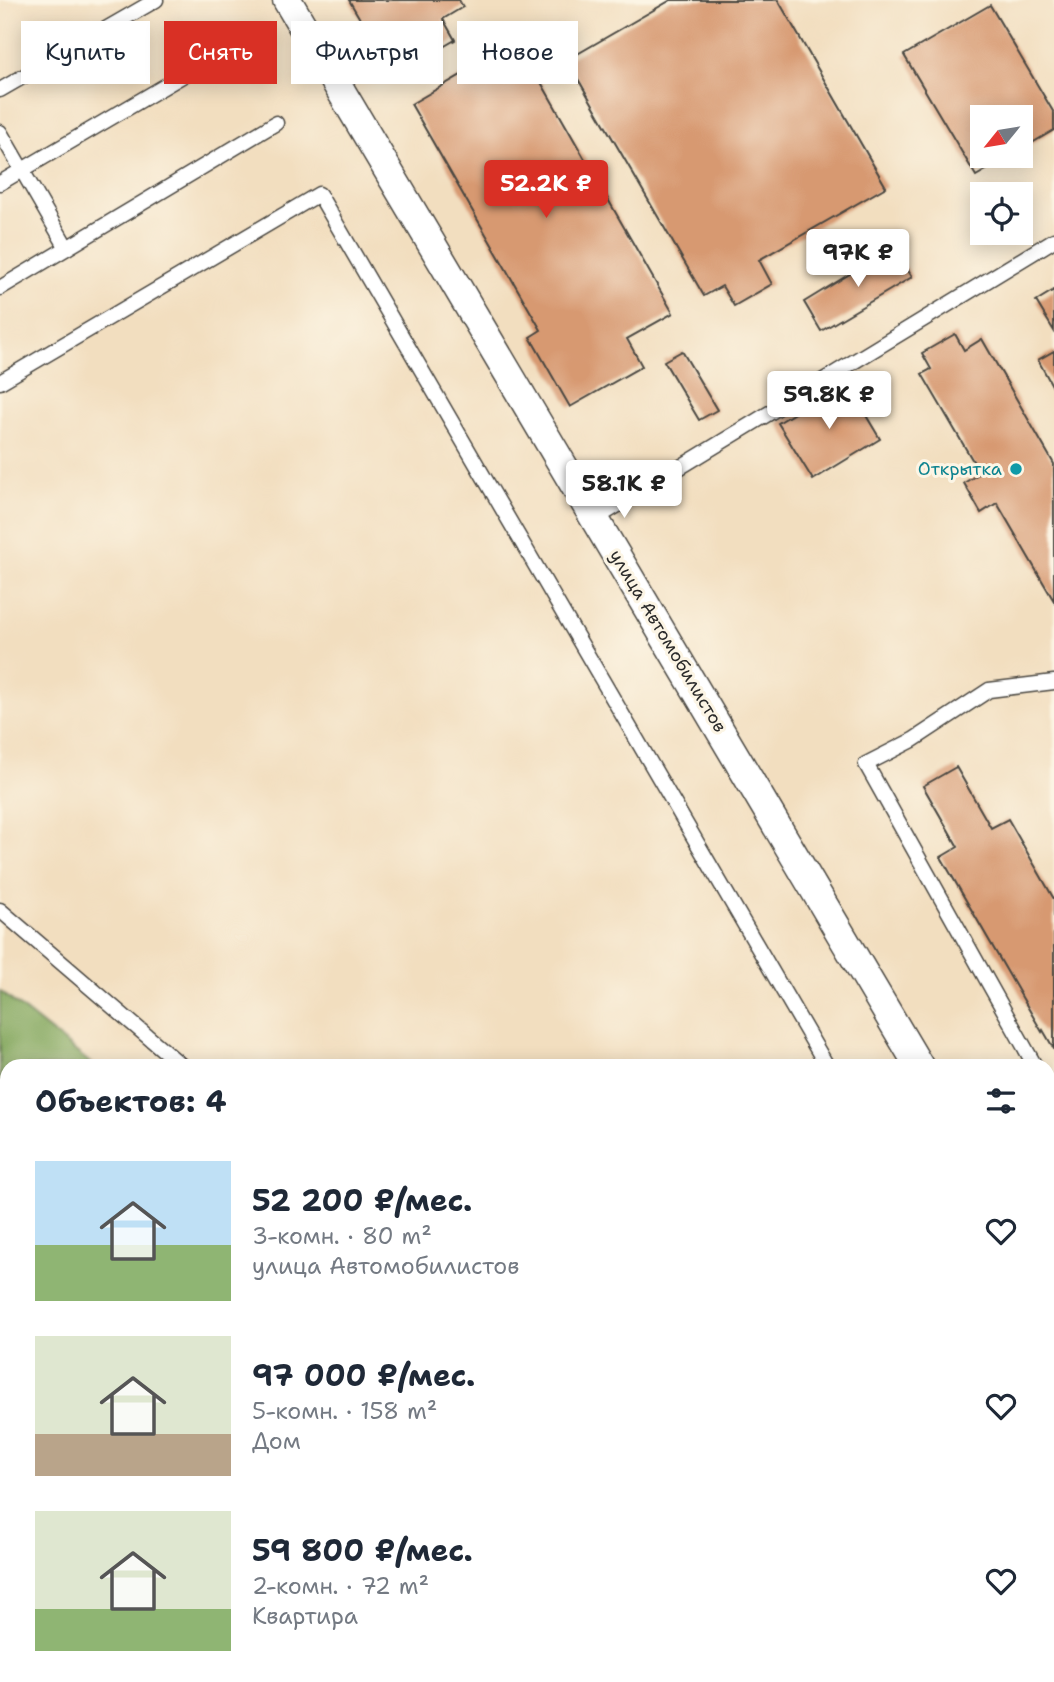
<!DOCTYPE html>
<html lang="ru">
<meta charset="utf-8">
<style>
body{margin:0;font-family:"Shantell Sans",sans-serif;background:#f2f2f3;color:#1f2937;height:100vh;display:flex;flex-direction:column;font-size:26px;white-space:nowrap}
*{box-sizing:border-box;margin:0}
p{font-size:23px;color:#747a83}
.icon{flex:none;width:38px;height:38px;fill:none;stroke:currentColor;stroke-width:2;stroke-linecap:round;stroke-linejoin:round}
.map{position:relative;flex:1;overflow:hidden}
.sheet{position:absolute;left:0px;top:1059px;width:1055px;height:625px;display:flex;flex-direction:column;background:#fff;border-radius:21px 21px 0 0;box-shadow:0 4px 18px #0003}
.sheet>*{flex:none}
.banner{position:absolute;left:21px;top:21px;width:700px;height:63px;display:flex;gap:14px}
.needle{width:46px;rotate:240deg}
.buttons{position:absolute;left:970px;top:105px;display:grid;gap:14px}
.buttons a{display:grid;place-items:center;width:63px;height:63px;border-radius:0px;background:#fff;box-shadow:0 4px 18px #0003;font-size:35px}
.price{position:absolute;translate:-50% -60px;padding:0 16px;border-radius:7px;background:#fff;color:#222;font-size:23px;line-height:46px;filter:drop-shadow(0 2px 4px #0008)}
.price::after{content:'';position:absolute;left:50%;top:42px;width:21px;height:16px;margin-left:-10px;background:inherit;clip-path:polygon(0 0,100% 0,50% 100%)}
.price.selected{background:#d93025;color:#fff}
ul{padding:0;list-style:none}
li{display:flex;align-items:center;gap:21px;height:175px;padding:0 35px}
li span{display:grid;place-items:center;flex:none;width:196px;height:140px;border-radius:0px;color:#555}
li>.icon{margin-inline-start:auto}
span .icon{width:84px;height:84px;fill:#fffc;stroke-width:1}
li b{font-size:30px}
h2{display:flex;justify-content:space-between;align-items:center;height:84px;padding:0 35px;font-size:30px}
.pill{padding:0 24px;border-radius:0px;background:#fff;box-shadow:0 4px 18px #0003;font-size:24px;line-height:63px}
.pill.selected{background:#d93025;color:#fff}
.map>svg:first-child{display:block}
</style>
<div class="map">
<svg width="1054" height="1682" viewBox="0 0 1054 1682">
<rect width="100%" height="100%" fill="#fcf5e5"/>
<filter id="ink" filterUnits="userSpaceOnUse"><feTurbulence type="fractalNoise" baseFrequency=".0143" numOctaves="2"/><feDisplacementMap in="SourceGraphic" scale="14" xChannelSelector="R" yChannelSelector="G"/><feConvolveMatrix kernelMatrix="1 2 1 2 8 2 1 2 1" color-interpolation-filters="sRGB"/></filter>
<filter id="wash" filterUnits="userSpaceOnUse"><feTurbulence type="fractalNoise" baseFrequency=".00686" numOctaves="4" result="noise"/><feDisplacementMap in="SourceGraphic" scale="28" xChannelSelector="R" yChannelSelector="G"/><feGaussianBlur stdDeviation="1.57" result="paint"/><feColorMatrix in="noise" values="0 0 0 0 0 0 0 0 0 0 0 0 0 0 0 0 0 1.4 0 .05"/><feComposite in="paint" operator="in"/></filter>
<g filter="url(#wash)">
<rect width="100%" height="100%" fill="#f2debf"/>
<!-- forest -->
<g fill="#81a65c" stroke="#566844" stroke-width="2">
<polygon points="0,991 94,1066 7,1066 7,1352 0,1344"/>
<polygon points="0,1419 7,1426 7,1503 0,1501"/>
</g>
<g id="blocks">
<!-- building -->
<g fill="#d79971">
<polygon points="349,0 459,0 463,7 443,19 455,40 393,76"/>
<polygon points="671,0 778,0 886,187 759,260 772,284 734,306 722,286 704,296 567,60"/>
<polygon points="990,5 1054,113 1054,130 1020,150 1020,117 982,117 982,156 1010,156 976,176 904,55"/>
<polygon points="518,42 673,313 627,339 642,366 570,407 530,337 541,330 411,104"/>
<polygon points="894,247 912,277 821,331 804,302"/>
<polygon points="1054,290 1054,331 1036,301"/>
<polygon points="955,334 964,350 982,339 1054,464 1054,601 997,503 981,513 964,483 980,473 922,374 931,369 922,353"/>
<polygon points="682,351 717,410 699,420 664,361"/>
<polygon points="1054,351 1054,389 1038,360"/>
<polygon points="846,382 880,439 813,480 778,423"/>
<polygon points="956,767 991,828 1008,819 1054,899 1054,1049 1043,1030 1042,1032 941,857 958,847 923,786"/>
<polygon points="1048,1114 1054,1124 1054,1174 1048,1164"/>
<polygon points="1048,1610 1054,1614 1054,1682 933,1682 937,1676 1048,1676"/>
<polygon points="597,1676 688,1676 684,1682 592,1682"/>
</g>
</g>
</g>
<g filter="url(#ink)">
<use href="#blocks" fill-opacity="0" stroke="#494641" stroke-width="2"/>
<g fill="none" stroke-linecap="round" stroke-linejoin="round">
<defs>
<g id="lane">
<polyline points="0,90 156,0"/>
<polyline points="0,132 67,248"/>
<polyline points="0,183 245,39"/>
<polyline points="0,288 276,123"/>
<polyline points="0,382 319,194 827,1066"/>
<polyline points="595,519 1054,240"/>
<polyline points="0,910 182,1066"/>
<polyline points="1035,1066 866,764 913,740 989,690 1054,682"/>
<polyline points="1048,1088 1054,1097"/>
<polyline points="1048,1283 1054,1293"/>
</g>
<g id="street">
<polyline points="287,0 919,1066"/>
<polyline points="1048,1260 1054,1256"/>
</g>
</defs>
<!-- lane casing -->
<use href="#lane" stroke="#494641" stroke-width="17"/>
<!-- street casing -->
<use href="#street" stroke="#494641" stroke-width="31"/>
<!-- path -->
<g stroke="#494641" stroke-width="4.5" stroke-dasharray="5 5" stroke-linecap="butt">
<polyline points="0,1377 7,1384"/>
<polyline points="285,1676 289,1682"/>
</g>
<!-- lane -->
<use href="#lane" stroke="#fff" stroke-width="14"/>
<!-- street -->
<use href="#street" stroke="#fff" stroke-width="28"/>
<!-- rail -->
<g stroke="#2b2b2b" stroke-width="5">
<polyline points="0,1603 7,1608"/>
<polyline points="110,1676 118,1682"/>
</g>
</g>
</g>
<!-- markers -->
<circle fill="#0f9aa8" stroke="#fcf5e5" stroke-width="2.5" cx="1016" cy="469" r="7"/>
<g text-anchor="middle" stroke-width="6" stroke-linejoin="round" paint-order="stroke">
<!-- culture labels -->
<g font-size="18" fill="#0d838f" stroke="#fcf5e5" text-anchor="end">
<text x="1002" y="475">Открытка</text>
</g>
<!-- street labels -->
<g font-size="18" fill="#2b2b2b" stroke="#fcf5e5">
<text transform="translate(668 641) rotate(59)" y="6">улица Автомобилистов</text>
</g>
</g>
</svg>
<div class="buttons">
<a><svg class="needle" viewBox="-14 -14 28 28"><path d="M0-13l5 13h-10z" fill="#e53935"/><path d="M0 13l5-13h-10z" fill="#747a83"/></svg></a>
<a><svg class="icon" aria-label="locate" viewBox="0 0 24 24"><circle cx="12" cy="12" r="6"/><path d="M12 2v4M12 18v4M2 12h4M18 12h4"/></svg></a>
</div>
<b class="price selected" style="left:546px;top:220px">52.2K ₽</b>
<b class="price" style="left:858px;top:289px">97K ₽</b>
<b class="price" style="left:829px;top:431px">59.8K ₽</b>
<b class="price" style="left:624px;top:520px">58.1K ₽</b>
<div class="banner">
<a class="pill">Купить</a>
<a class="pill selected">Снять</a>
<a class="pill">Фильтры</a>
<a class="pill">Новое</a>
</div>
<section class="sheet">
<h2>Объектов: 4<svg class="icon" aria-label="filters" viewBox="0 0 24 24"><path d="M4 7h16M4 17h16"/><circle cx="9" cy="7" r="2"/><circle cx="15" cy="17" r="2"/></svg></h2>
<ul>
<li><span style="background:linear-gradient(#bfe0f5 60%,#8fb573 0)"><svg class="icon" aria-label="home" viewBox="0 0 24 24"><path d="M3 11l9-7 9 7M6 9v11h12V9"/></svg></span><div><b>52 200 ₽/мес.</b><p>3-комн. · 80 m²</p><p>улица Автомобилистов</p></div><svg class="icon" aria-label="heart" viewBox="0 0 24 24"><path d="M12 20l-8-8c-3-5 5-10 8-4 3-6 11-1 8 4z"/></svg></li>
<li><span style="background:linear-gradient(#dfe7d0 70%,#b9a48a 0)"><svg class="icon" aria-label="home" viewBox="0 0 24 24"><path d="M3 11l9-7 9 7M6 9v11h12V9"/></svg></span><div><b>97 000 ₽/мес.</b><p>5-комн. · 158 m²</p><p>Дом</p></div><svg class="icon" aria-label="heart" viewBox="0 0 24 24"><path d="M12 20l-8-8c-3-5 5-10 8-4 3-6 11-1 8 4z"/></svg></li>
<li><span style="background:linear-gradient(#dfe7d0 70%,#8fb573 0)"><svg class="icon" aria-label="home" viewBox="0 0 24 24"><path d="M3 11l9-7 9 7M6 9v11h12V9"/></svg></span><div><b>59 800 ₽/мес.</b><p>2-комн. · 72 m²</p><p>Квартира</p></div><svg class="icon" aria-label="heart" viewBox="0 0 24 24"><path d="M12 20l-8-8c-3-5 5-10 8-4 3-6 11-1 8 4z"/></svg></li>
</ul>
</section>
</div>
